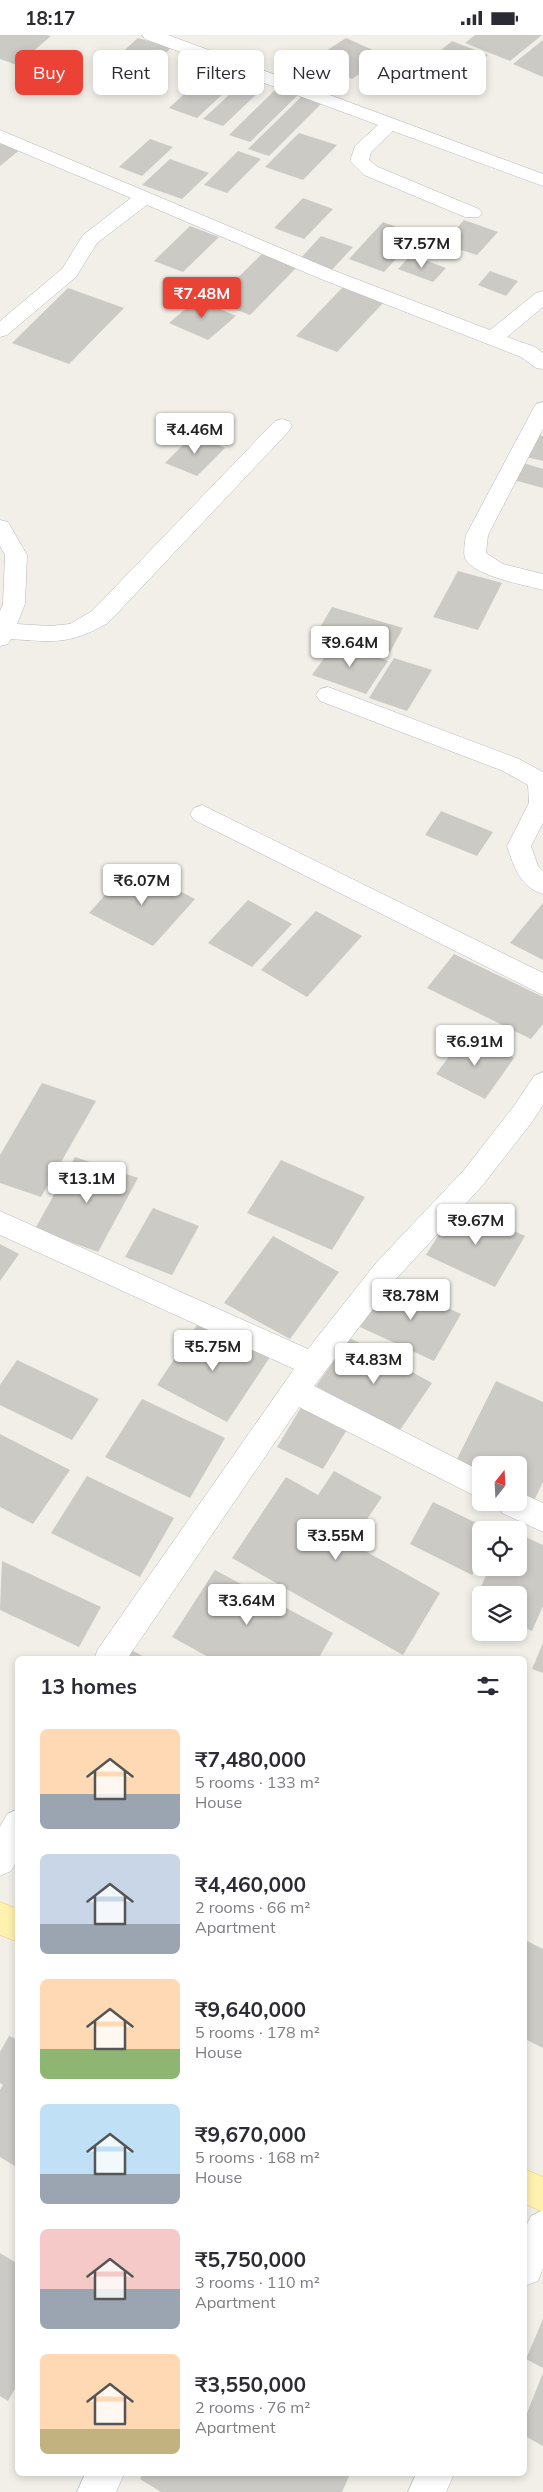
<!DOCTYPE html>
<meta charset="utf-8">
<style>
body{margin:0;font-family:Mulish,sans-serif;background:#f2f2f3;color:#2b2b33;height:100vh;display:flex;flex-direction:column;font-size:19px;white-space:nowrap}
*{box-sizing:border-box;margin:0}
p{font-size:16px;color:#7c7c81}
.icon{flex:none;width:28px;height:28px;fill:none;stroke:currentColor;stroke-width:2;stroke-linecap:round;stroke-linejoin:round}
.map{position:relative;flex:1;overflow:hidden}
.side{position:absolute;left:15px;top:1621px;width:512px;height:820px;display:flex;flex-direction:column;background:#fff;border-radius:8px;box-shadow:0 2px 8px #0003}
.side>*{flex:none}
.banner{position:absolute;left:15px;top:15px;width:514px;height:45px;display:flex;gap:10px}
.needle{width:32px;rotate:18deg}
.controls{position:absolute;left:472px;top:1421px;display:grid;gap:10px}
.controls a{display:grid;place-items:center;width:55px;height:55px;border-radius:8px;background:#fff;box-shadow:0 2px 8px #0003;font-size:25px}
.price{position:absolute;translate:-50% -42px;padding:0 11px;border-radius:5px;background:#fff;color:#222;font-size:16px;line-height:32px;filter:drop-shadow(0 1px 2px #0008)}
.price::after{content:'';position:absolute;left:50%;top:30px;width:15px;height:11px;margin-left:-8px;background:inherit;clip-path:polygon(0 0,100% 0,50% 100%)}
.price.active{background:#ea4335;color:#fff}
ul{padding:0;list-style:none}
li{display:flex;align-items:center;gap:15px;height:125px;padding:0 25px}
li span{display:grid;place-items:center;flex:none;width:140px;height:100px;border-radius:8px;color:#555}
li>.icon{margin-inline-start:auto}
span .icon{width:60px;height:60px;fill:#fffc;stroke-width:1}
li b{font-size:21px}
h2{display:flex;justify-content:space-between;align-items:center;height:60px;padding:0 25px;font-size:21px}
.tag{padding:0 18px;border-radius:8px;background:#fff;box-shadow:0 2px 8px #0003;font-size:18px;line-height:45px}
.tag.active{background:#ea4335;color:#fff}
.status{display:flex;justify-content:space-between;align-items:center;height:35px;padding:0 25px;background:#fff;direction:ltr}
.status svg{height:14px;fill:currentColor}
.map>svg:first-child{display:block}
</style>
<div class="status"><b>18:17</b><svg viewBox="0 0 49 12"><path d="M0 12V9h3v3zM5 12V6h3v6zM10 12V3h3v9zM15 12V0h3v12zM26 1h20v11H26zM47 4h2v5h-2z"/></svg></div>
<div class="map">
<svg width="543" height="2457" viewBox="0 0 543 2457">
<rect width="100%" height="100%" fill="#f1efe8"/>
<!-- building -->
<g fill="#cccac5">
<polygon points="0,0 47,0 51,1 17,30 0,24"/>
<polygon points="475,0 542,0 510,26 465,8"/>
<polygon points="138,3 171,13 152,30 120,19"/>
<polygon points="346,3 386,21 352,44 312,25"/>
<polygon points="543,5 543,42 513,29"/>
<polygon points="452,6 488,20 464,40 428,26"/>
<polygon points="212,33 240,43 197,83 169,73"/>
<polygon points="243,47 263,53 223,91 203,84"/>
<polygon points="276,54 297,61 250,107 229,100"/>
<polygon points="302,61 322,68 269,121 248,114"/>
<polygon points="299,98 337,110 303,145 265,132"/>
<polygon points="0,104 22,113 0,131"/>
<polygon points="150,104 173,112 142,141 119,132"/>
<polygon points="238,116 261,124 227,158 204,150"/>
<polygon points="170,124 209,138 182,164 142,150"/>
<polygon points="303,163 333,174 304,204 274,193"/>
<polygon points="464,185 498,197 477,220 443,209"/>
<polygon points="383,187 418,200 384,237 349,224"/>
<polygon points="190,191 219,202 183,237 154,226"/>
<polygon points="321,201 353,212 331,236 299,225"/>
<polygon points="263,218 298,231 250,280 214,266"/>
<polygon points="411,220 446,233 433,247 398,234"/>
<polygon points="490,236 518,246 506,261 478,250"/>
<polygon points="344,251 385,266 337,317 296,301"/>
<polygon points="68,253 124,273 69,329 12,308"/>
<polygon points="197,264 236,281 208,305 169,288"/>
<polygon points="534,398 543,401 543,426 522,421"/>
<polygon points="194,399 225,413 197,441 165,428"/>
<polygon points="520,427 543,434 543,453 510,444"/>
<polygon points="458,536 502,548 478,595 433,582"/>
<polygon points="332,572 403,593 390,617 318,596"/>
<polygon points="335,608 388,626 366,659 312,640"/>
<polygon points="394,623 432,635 407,676 369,663"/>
<polygon points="441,776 493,797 477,821 425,800"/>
<polygon points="131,831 195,864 153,911 89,878"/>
<polygon points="248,865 292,889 252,932 208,908"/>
<polygon points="543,868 543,925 510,908"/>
<polygon points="316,876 362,901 307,962 261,935"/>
<polygon points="454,919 543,962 543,989 531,1004 427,953"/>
<polygon points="465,1000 514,1023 485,1064 436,1039"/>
<polygon points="42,1048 96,1066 41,1162 0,1148 0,1120"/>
<polygon points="75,1122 138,1143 98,1217 35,1194"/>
<polygon points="281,1125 365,1162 332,1215 247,1178"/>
<polygon points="457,1170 525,1201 495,1252 426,1220"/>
<polygon points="153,1173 199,1191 172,1240 125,1222"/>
<polygon points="273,1201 339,1237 290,1304 224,1268"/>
<polygon points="0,1209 19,1219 0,1246"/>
<polygon points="388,1246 461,1279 434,1326 360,1292"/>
<polygon points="199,1287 270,1322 227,1387 157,1350"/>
<polygon points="350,1303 432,1348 398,1398 316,1351"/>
<polygon points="17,1325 99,1364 72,1405 0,1370 0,1350"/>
<polygon points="496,1346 543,1367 543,1447 534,1466 519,1459 519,1430 481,1430 481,1442 454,1430"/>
<polygon points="142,1364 225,1403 190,1463 105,1422"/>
<polygon points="302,1371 348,1393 323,1434 277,1412"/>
<polygon points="0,1399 70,1435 33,1489 0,1472"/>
<polygon points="334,1436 382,1462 351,1508 440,1558 403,1620 232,1523 286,1442 318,1460"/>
<polygon points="87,1441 174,1483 140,1542 51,1498"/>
<polygon points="433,1467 491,1495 481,1495 481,1522 472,1540 410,1509"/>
<polygon points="519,1499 543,1510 543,1571 532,1596 519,1590 519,1560 481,1560 481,1573 473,1569 490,1532 519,1532"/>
<polygon points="2,1526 101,1572 79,1612 0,1575"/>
<polygon points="215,1535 333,1598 318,1624 212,1624 172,1602"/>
<polygon points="543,1608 543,1638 532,1634"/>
<polygon points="126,1612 148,1624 119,1624"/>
<polygon points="525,1905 543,1914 543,2013 525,2004"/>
<polygon points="9,2001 18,2005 18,2133 0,2122 0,2055 3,2050 0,2048 0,2017"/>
<polygon points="0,2218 18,2229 18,2348 8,2366 0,2361"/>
<polygon points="543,2284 543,2333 526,2324"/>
<polygon points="543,2338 543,2411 525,2401 525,2383"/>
<polygon points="142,2439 350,2439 342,2457 161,2457 140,2444"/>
</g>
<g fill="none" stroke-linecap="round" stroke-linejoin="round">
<defs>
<g id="minor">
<polygon points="142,0 168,0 543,139 543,151 393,96 371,117 369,125 378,132 479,174 482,178 479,182 465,182 364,140 350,126 355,111 378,90 145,4"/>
<polygon points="0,95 335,236 490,295 536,258 543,256 543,272 507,302 535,312 543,318 543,334 536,333 521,322 321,244 147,170 97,208 76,242 7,300 0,302 0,286 62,234 83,200 131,163 0,108"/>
<path d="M 543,367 L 543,394 L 488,500 L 486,518 L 503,529 L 543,539 L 543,555 C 525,550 473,541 465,523 C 463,517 465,507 466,500 L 533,374 L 536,369 Z"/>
<path d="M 282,384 L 289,386 L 292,391 L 289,396 L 108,588 C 69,610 54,607 11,604 L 8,609 L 0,611 L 0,576 L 3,569 L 5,520 L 0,511 L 0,485 L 8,487 L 27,520 L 25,569 L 17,589 L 50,591 L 70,589 L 92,576 L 275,386 Z"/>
<path d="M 328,652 L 519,724 L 543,737 L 543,788 L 531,811 L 538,831 L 543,836 L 543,859 C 520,852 514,832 507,811 L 529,768 L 528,750 L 503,736 L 320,666 L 316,660 L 320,654 Z"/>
<polygon points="202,770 543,938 543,960 194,785 190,779 194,773"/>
<polygon points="543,1037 543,1070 532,1087 482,1151 396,1244 314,1351 481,1436 481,1464 299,1372 127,1624 94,1624 98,1614 294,1334 0,1200 0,1176 308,1314 376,1228 464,1135 514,1071 534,1041"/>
<polygon points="519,1457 543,1468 543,1497 502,1478 498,1468 519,1468"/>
<polygon points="18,1774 18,1824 11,1836 0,1841 0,1792 7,1779"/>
<polygon points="543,2175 543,2233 538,2246 525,2251 525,2193 531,2181"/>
<polygon points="85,2439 124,2439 116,2457 77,2457"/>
<polygon points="416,2439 454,2439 446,2457 408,2457"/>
</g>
<g id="major">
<polygon points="0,1867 18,1874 18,1907 0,1900"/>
<polygon points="525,2134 543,2142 543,2177 525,2169"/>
</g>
</defs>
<!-- minor casing -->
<use href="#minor" stroke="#b5b8bc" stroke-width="1"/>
<!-- major casing -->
<use href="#major" stroke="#f2c960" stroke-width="1"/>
<!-- minor -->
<use href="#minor" fill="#fff" fill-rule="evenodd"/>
<!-- major -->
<use href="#major" fill="#fff2af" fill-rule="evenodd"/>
</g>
</svg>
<div class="controls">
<a><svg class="needle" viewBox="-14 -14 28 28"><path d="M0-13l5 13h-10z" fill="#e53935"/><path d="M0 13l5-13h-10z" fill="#7c7c81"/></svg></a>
<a><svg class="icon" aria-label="locate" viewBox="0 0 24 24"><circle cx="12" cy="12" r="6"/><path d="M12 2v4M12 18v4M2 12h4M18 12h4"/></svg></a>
<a><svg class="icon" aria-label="layers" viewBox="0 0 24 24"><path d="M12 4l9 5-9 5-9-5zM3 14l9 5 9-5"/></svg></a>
</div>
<b class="price" style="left:422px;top:234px">₹7.57M</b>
<b class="price active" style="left:202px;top:284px">₹7.48M</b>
<b class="price" style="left:195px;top:420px">₹4.46M</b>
<b class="price" style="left:350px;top:633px">₹9.64M</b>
<b class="price" style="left:142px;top:871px">₹6.07M</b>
<b class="price" style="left:475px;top:1032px">₹6.91M</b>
<b class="price" style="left:87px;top:1169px">₹13.1M</b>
<b class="price" style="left:476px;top:1211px">₹9.67M</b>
<b class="price" style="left:411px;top:1286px">₹8.78M</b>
<b class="price" style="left:213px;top:1337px">₹5.75M</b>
<b class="price" style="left:374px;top:1350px">₹4.83M</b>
<b class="price" style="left:336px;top:1526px">₹3.55M</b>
<b class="price" style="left:247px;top:1591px">₹3.64M</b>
<div class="banner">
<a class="tag active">Buy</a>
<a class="tag">Rent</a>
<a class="tag">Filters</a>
<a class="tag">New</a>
<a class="tag">Apartment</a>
</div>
<section class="side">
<h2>13 homes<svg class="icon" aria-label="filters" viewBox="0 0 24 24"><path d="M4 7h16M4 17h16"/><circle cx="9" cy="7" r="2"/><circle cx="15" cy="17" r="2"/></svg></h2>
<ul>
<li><span style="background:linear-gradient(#ffd9b3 65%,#9aa5b1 0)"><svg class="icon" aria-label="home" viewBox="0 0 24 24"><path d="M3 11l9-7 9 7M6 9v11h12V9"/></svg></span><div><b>₹7,480,000</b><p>5 rooms · 133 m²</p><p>House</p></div></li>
<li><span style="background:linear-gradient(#c9d6e8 70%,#9aa5b1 0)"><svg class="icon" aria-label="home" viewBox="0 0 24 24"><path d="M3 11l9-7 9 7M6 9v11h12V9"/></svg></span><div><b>₹4,460,000</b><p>2 rooms · 66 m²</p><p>Apartment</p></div></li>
<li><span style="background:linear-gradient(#ffd9b3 70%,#8fb573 0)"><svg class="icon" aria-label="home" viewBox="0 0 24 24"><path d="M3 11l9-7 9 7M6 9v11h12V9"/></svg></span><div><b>₹9,640,000</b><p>5 rooms · 178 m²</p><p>House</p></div></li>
<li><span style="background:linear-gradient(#bfe0f5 70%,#9aa5b1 0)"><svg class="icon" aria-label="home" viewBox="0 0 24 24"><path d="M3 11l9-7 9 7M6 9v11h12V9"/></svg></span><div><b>₹9,670,000</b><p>5 rooms · 168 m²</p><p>House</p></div></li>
<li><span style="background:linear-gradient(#f6c9c9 60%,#9aa5b1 0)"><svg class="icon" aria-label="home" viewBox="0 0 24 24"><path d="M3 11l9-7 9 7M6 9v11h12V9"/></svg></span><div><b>₹5,750,000</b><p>3 rooms · 110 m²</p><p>Apartment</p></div></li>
<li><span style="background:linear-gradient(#ffd9b3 75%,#c2b280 0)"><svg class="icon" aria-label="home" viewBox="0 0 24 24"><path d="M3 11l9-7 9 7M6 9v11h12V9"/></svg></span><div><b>₹3,550,000</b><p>2 rooms · 76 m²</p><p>Apartment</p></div></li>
</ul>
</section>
</div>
